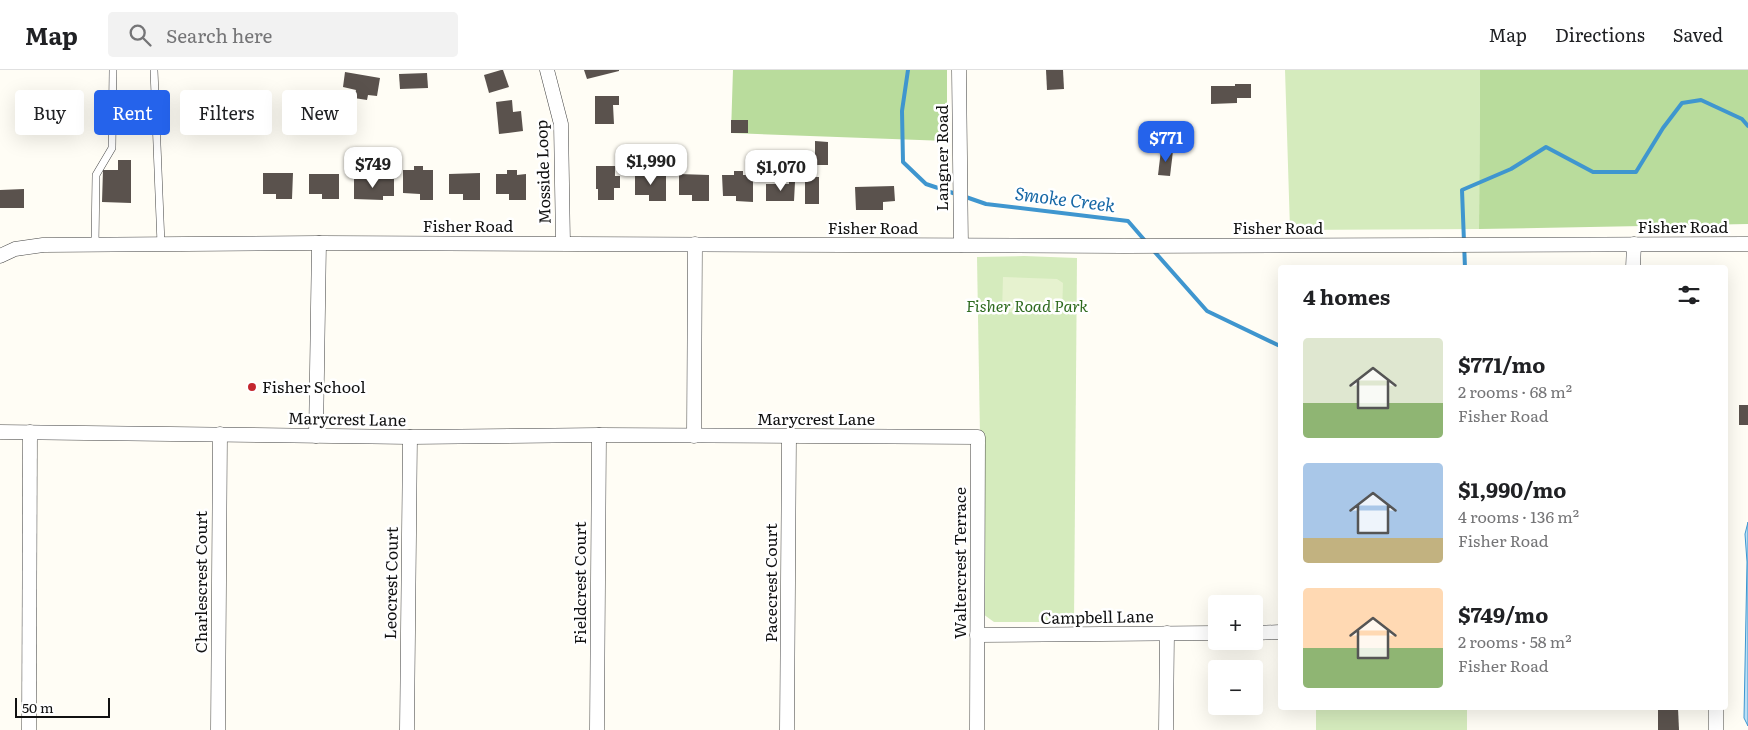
<!DOCTYPE html>
<meta charset="utf-8">
<style>
body{margin:0;font-family:Literata,serif;background:#f2f2f2;color:#202124;height:100vh;display:flex;flex-direction:column;font-size:19px;white-space:nowrap}
*{box-sizing:border-box;margin:0}
p{font-size:16px;color:#757577}
.icon{flex:none;width:28px;height:28px;fill:none;stroke:currentColor;stroke-width:2;stroke-linecap:round;stroke-linejoin:round}
.map{position:relative;flex:1;overflow:hidden}
.panel{position:absolute;left:1278px;top:195px;width:450px;height:445px;display:flex;flex-direction:column;background:#fff;border-radius:5px;box-shadow:0 5px 20px #0002}
.panel>*{flex:none}
.guide{position:absolute;left:15px;top:20px;width:475px;height:45px;display:flex;gap:10px}
.fabs{position:absolute;left:1208px;top:525px;display:grid;gap:10px}
.fabs a{display:grid;place-items:center;width:55px;height:55px;border-radius:5px;background:#fff;box-shadow:0 5px 20px #0002;font-size:25px}
.scale{position:absolute;left:15px;bottom:12px;width:95px;box-sizing:border-box;padding-left:5px;border:2px solid #111;border-top:0;font-size:14px;line-height:18px;white-space:nowrap;color:#111;-webkit-text-stroke:4px #fff;paint-order:stroke}
.price{position:absolute;translate:-50% -42px;padding:0 11px;border-radius:10px;background:#fff;color:#222;font-size:16px;line-height:32px;filter:drop-shadow(0 1px 2px #0008)}
.price::after{content:'';position:absolute;left:50%;top:30px;width:15px;height:11px;margin-left:-8px;background:inherit;clip-path:polygon(0 0,100% 0,50% 100%)}
.price.current{background:#2563eb;color:#fff}
ul{padding:0;list-style:none}
li{display:flex;align-items:center;gap:15px;height:125px;padding:0 25px}
li span{display:grid;place-items:center;flex:none;width:140px;height:100px;border-radius:5px;color:#555}
li>.icon{margin-inline-start:auto}
span .icon{width:60px;height:60px;fill:#fffc;stroke-width:1}
li b{font-size:21px}
h2{display:flex;justify-content:space-between;align-items:center;height:60px;padding:0 25px;font-size:21px}
.pill{padding:0 18px;border-radius:5px;background:#fff;box-shadow:0 5px 20px #0002;font-size:18px;line-height:45px}
.pill.current{background:#2563eb;color:#fff}
header{display:flex;align-items:center;gap:30px;box-sizing:border-box;height:70px;padding:0 25px;background:#fff;border-bottom:1px solid #e0e0e0}
header strong{font-size:24px}
nav{display:flex;gap:28px;margin-inline-start:auto;font-size:18px}
.search{width:350px;height:45px;background:#f2f2f2;display:flex;align-items:center;gap:12px;box-sizing:border-box;padding:0 18px;border-radius:5px;color:#757577;font-size:19px}
.map>svg:first-child{display:block}
</style>
<header>
<strong>Map</strong>
<div class="search"><svg class="icon" aria-label="search" viewBox="0 0 24 24"><circle cx="10" cy="10" r="6"/><path d="M15 15l6 6"/></svg>Search here</div>
<nav><a>Map</a><a>Directions</a><a>Saved</a></nav>
</header>
<div class="map">
<svg width="1748" height="660" viewBox="0 0 1748 660">
<rect width="100%" height="100%" fill="#fffdf5"/>
<!-- green -->
<g fill="#d5ebbd">
<polygon points="1285,0 1480,0 1479,159 1290,160"/>
<polygon points="1024,186 1077,188 1074,552 994,552 983,544 977,187"/>
<rect x="1316" y="638" width="151" height="22"/>
</g>
<!-- forest -->
<g fill="#b9dc9c">
<polygon points="733,0 947,0 947,71 731,63"/>
<polygon points="1480,0 1748,0 1748,154 1479,159"/>
</g>
<!-- pitch -->
<polygon fill="#e6f2cf" points="1003,207 1057,209 1063,213 1062,244 1002,242"/>
<!-- water -->
<polygon fill="#b9e0f7" stroke="#3f96cf" points="1748,452 1748,656 1744,648 1747,492 1745,464"/>
<g fill="none" stroke-linecap="round" stroke-linejoin="round">
<!-- stream -->
<g stroke="#3f96cf" stroke-width="4">
<polyline points="908,0 902,41 903,92 926,114 956,124"/>
<polyline points="963,126 986,134 1128,151 1147,173"/>
<polyline points="1153,180 1207,241 1280,276"/>
<polyline points="1465,198 1462,120 1511,99 1546,77 1593,102 1636,102 1663,58 1682,33 1701,30 1742,49 1748,56"/>
</g>
</g>
<!-- building -->
<g fill="#5a524d">
<polygon points="501,0 503,0 509,17 489,23 484,5"/>
<polygon points="584,0 619,0 619,1 587,9"/>
<polygon points="1046,0 1063,0 1064,19 1047,20"/>
<polygon points="345,2 380,8 377,26 368,25 367,30 354,28 356,20 343,17"/>
<polygon points="427,3 428,18 400,19 399,4"/>
<polygon points="1235,14 1251,14 1251,28 1237,28 1237,33 1211,34 1211,16 1235,16"/>
<polygon points="595,26 619,26 619,35 613,35 614,54 595,54"/>
<polygon points="512,30 513,42 521,41 523,61 499,64 496,32"/>
<rect x="731" y="50" width="17" height="13"/>
<polygon points="815,71 828,72 828,95 815,95"/>
<polygon points="1161,80 1173,81 1170,106 1158,105"/>
<polygon points="118,90 131,90 131,133 102,132 103,100 118,100"/>
<polygon points="414,96 423,96 423,100 433,100 433,130 420,130 420,124 403,123 403,100 414,100"/>
<polygon points="596,96 615,96 615,106 620,106 620,118 614,118 614,130 598,130 598,119 596,119"/>
<polygon points="507,100 517,100 517,105 526,104 526,130 509,130 509,124 496,124 496,104 507,104"/>
<polygon points="647,101 655,101 655,105 666,105 666,131 649,131 649,125 635,125 635,105 647,105"/>
<polygon points="734,101 743,101 743,105 753,105 753,132 736,131 736,126 723,126 722,105 734,105"/>
<polygon points="263,103 293,103 292,129 276,129 276,124 263,124"/>
<polygon points="480,103 480,130 463,130 463,124 449,124 449,104"/>
<polygon points="309,104 339,104 339,129 322,129 322,124 309,124"/>
<polygon points="679,104 709,105 709,131 692,131 692,125 679,125"/>
<rect x="805" y="107" width="14" height="27"/>
<polygon points="354,109 394,109 394,126 383,126 383,130 354,129"/>
<polygon points="789,111 795,112 794,131 766,131 766,114 789,114"/>
<polygon points="894,116 895,131 883,132 883,140 856,140 855,117"/>
<polygon points="24,119 24,138 0,138 0,120"/>
<rect x="1739" y="335" width="9" height="20"/>
<polygon points="1658,638 1678,638 1679,660 1658,660"/>
</g>
<g fill="none" stroke-linecap="round" stroke-linejoin="round">
<defs>
<g id="lane">
<polyline points="154,0 161,174"/>
<polyline points="95,175 96,105 112,78 113,0"/>
</g>
<g id="street">
<polyline points="547,0 561,54 563,173"/>
<polyline points="959,0 961,175"/>
<polyline points="0,186 15,179 43,175 319,173 1124,176 1748,174"/>
<polyline points="1633,198 1634,174"/>
<polyline points="0,362 410,367 599,365 978,367 977,660"/>
<polyline points="316,366 319,173"/>
<polyline points="694,366 695,174"/>
<polyline points="1254,563 1280,562"/>
<polyline points="977,565 1216,563"/>
<polyline points="1716,638 1716,660"/>
<polyline points="29,660 30,362"/>
<polyline points="218,660 220,364"/>
<polyline points="407,660 410,367"/>
<polyline points="597,660 599,365"/>
<polyline points="787,660 789,366"/>
<polyline points="1166,660 1167,563"/>
</g>
</defs>
<!-- lane casing -->
<use href="#lane" stroke="#444" stroke-width="8"/>
<!-- street casing -->
<use href="#street" stroke="#444" stroke-width="15"/>
<!-- lane -->
<use href="#lane" stroke="#fff" stroke-width="7"/>
<!-- street -->
<use href="#street" stroke="#fff" stroke-width="14"/>
</g>
<!-- markers -->
<circle fill="#c4262e" stroke="#fff" stroke-width="2" cx="252" cy="317" r="5"/>
<g text-anchor="middle" stroke-width="5" stroke-linejoin="round" paint-order="stroke">
<!-- street labels -->
<g font-size="16" fill="#111" stroke="#fff">
<text transform="translate(942 88) rotate(-90)" y="6">Langner Road</text>
<text transform="translate(543 102) rotate(-92)" y="6">Mosside Loop</text>
<text x="468" y="162">Fisher Road</text>
<text x="1683" y="163">Fisher Road</text>
<text x="873" y="164">Fisher Road</text>
<text x="1278" y="164">Fisher Road</text>
<text transform="translate(347 349) rotate(1)" y="6">Marycrest Lane</text>
<text x="816" y="355">Marycrest Lane</text>
<text transform="translate(960 493) rotate(-90)" y="6">Waltercrest Terrace</text>
<text transform="translate(201 512) rotate(-90)" y="6">Charlescrest Court</text>
<text transform="translate(391 513) rotate(-89)" y="6">Leocrest Court</text>
<text transform="translate(580 513) rotate(-90)" y="6">Fieldcrest Court</text>
<text transform="translate(771 513) rotate(-90)" y="6">Pacecrest Court</text>
<text transform="translate(1097 547) rotate(-1)" y="6">Campbell Lane</text>
</g>
<!-- park labels -->
<g font-size="16" font-style="italic" fill="#2f6b1f" stroke="#fff">
<text x="1027" y="242">Fisher Road Park</text>
</g>
<!-- poi labels -->
<g font-size="16" fill="#111" stroke="#fff" text-anchor="start">
<text x="262" y="323">Fisher School</text>
</g>
<!-- water labels -->
<g font-size="18" font-style="italic" fill="#1768a6" stroke="#fff">
<text transform="translate(1065 130) rotate(7)" y="6">Smoke Creek</text>
</g>
</g>
</svg>
<div class="fabs">
<a>+</a>
<a>−</a>
</div>
<div class="scale">50 m</div>
<b class="price current" style="left:1166px;top:93px">$771</b>
<b class="price" style="left:651px;top:116px">$1,990</b>
<b class="price" style="left:373px;top:119px">$749</b>
<b class="price" style="left:781px;top:122px">$1,070</b>
<div class="guide">
<a class="pill">Buy</a>
<a class="pill current">Rent</a>
<a class="pill">Filters</a>
<a class="pill">New</a>
</div>
<section class="panel">
<h2>4 homes<svg class="icon" aria-label="filters" viewBox="0 0 24 24"><path d="M4 7h16M4 17h16"/><circle cx="9" cy="7" r="2"/><circle cx="15" cy="17" r="2"/></svg></h2>
<ul>
<li><span style="background:linear-gradient(#dfe7d0 65%,#8fb573 0)"><svg class="icon" aria-label="home" viewBox="0 0 24 24"><path d="M3 11l9-7 9 7M6 9v11h12V9"/></svg></span><div><b>$771/mo</b><p>2 rooms · 68 m²</p><p>Fisher Road</p></div></li>
<li><span style="background:linear-gradient(#a9c7e8 75%,#c2b280 0)"><svg class="icon" aria-label="home" viewBox="0 0 24 24"><path d="M3 11l9-7 9 7M6 9v11h12V9"/></svg></span><div><b>$1,990/mo</b><p>4 rooms · 136 m²</p><p>Fisher Road</p></div></li>
<li><span style="background:linear-gradient(#ffd9b3 60%,#8fb573 0)"><svg class="icon" aria-label="home" viewBox="0 0 24 24"><path d="M3 11l9-7 9 7M6 9v11h12V9"/></svg></span><div><b>$749/mo</b><p>2 rooms · 58 m²</p><p>Fisher Road</p></div></li>
</ul>
</section>
</div>
